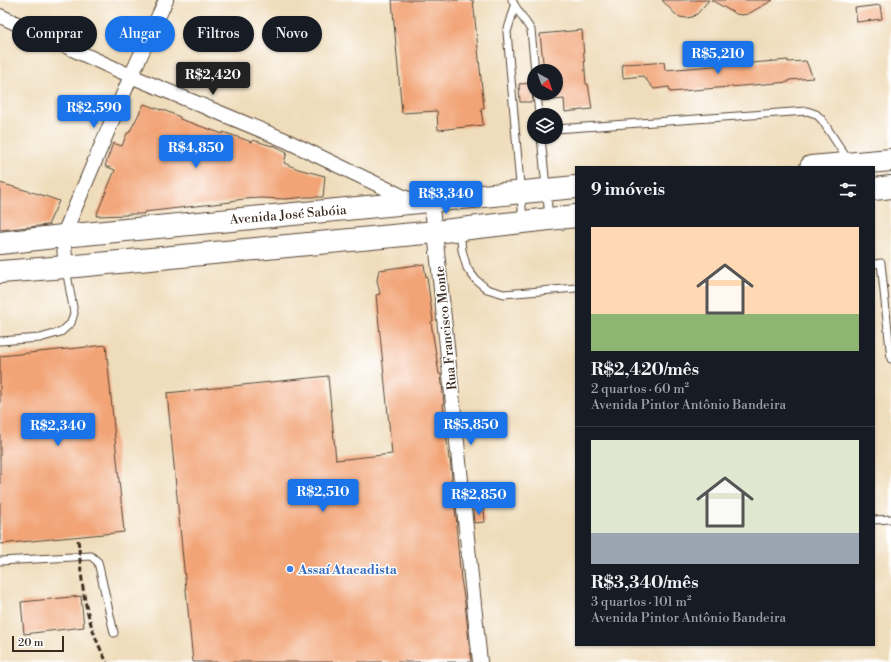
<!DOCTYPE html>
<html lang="pt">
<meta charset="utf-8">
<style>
body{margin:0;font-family:"Libre Bodoni",serif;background:#242831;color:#f1f3f6;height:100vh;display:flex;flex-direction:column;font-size:15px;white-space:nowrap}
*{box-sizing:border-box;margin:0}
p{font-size:13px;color:#9ea1a6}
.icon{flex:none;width:22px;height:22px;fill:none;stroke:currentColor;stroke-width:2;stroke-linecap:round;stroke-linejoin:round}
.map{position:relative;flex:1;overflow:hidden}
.sheet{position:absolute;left:575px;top:166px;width:300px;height:480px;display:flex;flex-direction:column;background:#171b24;border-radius:0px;box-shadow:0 1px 3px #0004}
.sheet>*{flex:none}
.top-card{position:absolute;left:12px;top:16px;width:380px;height:36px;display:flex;gap:8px}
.needle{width:26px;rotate:140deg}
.buttons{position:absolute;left:527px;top:64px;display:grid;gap:8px}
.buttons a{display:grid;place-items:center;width:36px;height:36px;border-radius:50%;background:#171b24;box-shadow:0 1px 3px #0004;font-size:20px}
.scale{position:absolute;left:12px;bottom:10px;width:52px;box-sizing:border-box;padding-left:4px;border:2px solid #3b2a1e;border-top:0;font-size:11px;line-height:14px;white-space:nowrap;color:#3b2a1e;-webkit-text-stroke:3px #fff;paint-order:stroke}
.price{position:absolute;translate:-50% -34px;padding:0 9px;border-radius:4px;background:#1a73e8;color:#fff;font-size:13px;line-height:26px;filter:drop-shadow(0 1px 2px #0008)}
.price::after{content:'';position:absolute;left:50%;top:24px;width:12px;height:9px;margin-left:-6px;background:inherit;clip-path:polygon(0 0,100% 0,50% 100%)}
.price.selected{background:#222;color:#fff}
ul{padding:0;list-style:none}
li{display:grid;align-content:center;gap:8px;height:212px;padding:0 16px}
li+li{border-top:1px solid #363941}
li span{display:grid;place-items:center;height:124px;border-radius:0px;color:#555}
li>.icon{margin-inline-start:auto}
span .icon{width:72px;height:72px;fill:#fffc;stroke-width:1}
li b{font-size:17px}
h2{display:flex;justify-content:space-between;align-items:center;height:48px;padding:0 16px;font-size:17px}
.chip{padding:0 14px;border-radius:18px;background:#171b24;box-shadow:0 1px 3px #0004;font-size:14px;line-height:36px}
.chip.selected{background:#1a73e8;color:#fff}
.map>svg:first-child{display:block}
</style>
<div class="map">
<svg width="891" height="662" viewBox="0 0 891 662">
<rect width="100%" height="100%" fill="#fff"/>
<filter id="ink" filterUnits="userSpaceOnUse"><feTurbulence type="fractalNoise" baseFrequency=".025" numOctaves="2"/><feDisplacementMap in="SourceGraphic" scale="8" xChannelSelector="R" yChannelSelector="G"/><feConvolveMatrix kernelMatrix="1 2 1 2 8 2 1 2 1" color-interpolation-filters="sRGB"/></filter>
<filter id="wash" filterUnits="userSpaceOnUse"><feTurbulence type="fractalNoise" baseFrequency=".012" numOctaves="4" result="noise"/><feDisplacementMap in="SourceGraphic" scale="16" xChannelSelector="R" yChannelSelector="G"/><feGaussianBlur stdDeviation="0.9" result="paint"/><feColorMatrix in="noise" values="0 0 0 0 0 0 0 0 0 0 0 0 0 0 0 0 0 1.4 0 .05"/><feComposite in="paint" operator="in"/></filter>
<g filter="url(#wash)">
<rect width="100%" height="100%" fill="#efdcba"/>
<g id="blocks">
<!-- building -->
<g fill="#f2a477">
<polygon points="392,0 473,0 484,108 481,108 483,125 438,130 437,111 402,113"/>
<polygon points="662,0 709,0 697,14 692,17 686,18 680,17 675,14"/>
<polygon points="711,0 773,0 748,14 742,15 736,14"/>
<polygon points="880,5 882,19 857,22 855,8"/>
<polygon points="582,30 586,84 588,84 592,109 565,112 564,99 543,101 542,93 556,93 556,71 544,71 540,34"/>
<polygon points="788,60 788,62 806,61 813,78 789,80 789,82 670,92 669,87 654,89 643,76 623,78 622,64 642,63 642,64 664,62 665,70"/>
<polygon points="534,83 534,89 532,93 533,102 520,102 519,84"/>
<polygon points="144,104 161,110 161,109 180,117 180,119 223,134 223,132 252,142 253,140 272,146 273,145 287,152 284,163 298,169 325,176 323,197 306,197 285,199 261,198 244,199 231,201 231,202 144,212 144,214 127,214 127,215 96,216 115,170 105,166 113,143 122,146 127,133 129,133"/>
<polygon points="0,183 42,195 59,201 48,225 0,230"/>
<polygon points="424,264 426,277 427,276 433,321 431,322 439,374 441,374 444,404 443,404 445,425 449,459 450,459 452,478 451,478 457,525 456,525 461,579 465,603 471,662 193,662 167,393 328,376 336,460 392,454 376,295 380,294 377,280 379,270"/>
<polygon points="106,345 124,532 0,544 0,356"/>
<polygon points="484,509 485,522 474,523 473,510"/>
<polygon points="81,596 84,627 24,634 21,602"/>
</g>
</g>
</g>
<g filter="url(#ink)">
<use href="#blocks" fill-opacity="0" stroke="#564535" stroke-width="1"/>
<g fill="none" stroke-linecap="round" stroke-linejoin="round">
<defs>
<g id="lane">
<polyline points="512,0 515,6 531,30 535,71"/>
<polyline points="515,6 507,32 523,220"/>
<polyline points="537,93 539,115"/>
<polyline points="556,129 807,111 816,114 822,120 848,160"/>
<polyline points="541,137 549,217"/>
<polyline points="460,231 462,250 467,268 476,280 487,289 504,294 576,288"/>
<polyline points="874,264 881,263 891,359"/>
<polyline points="0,341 40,338 61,332 71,323 74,313 66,269"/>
<polyline points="874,520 891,519"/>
<polyline points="0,561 91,556 98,562 114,633"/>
</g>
<g id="street">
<polyline points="0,16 131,76 285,140 412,201"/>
<polyline points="431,201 435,232 480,662"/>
<polyline points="66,267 63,236 131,76 166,0"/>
</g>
<g id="primary">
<polyline points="811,167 891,160"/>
<polyline points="874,189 891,187"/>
<polyline points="0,243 63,236 576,187"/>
<polyline points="0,272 66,267 435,232 576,216"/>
</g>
</defs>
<!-- lane casing -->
<use href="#lane" stroke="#564535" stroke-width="9"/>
<!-- street casing -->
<use href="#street" stroke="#564535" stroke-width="16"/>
<!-- primary casing -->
<use href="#primary" stroke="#564535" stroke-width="24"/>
<!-- lane -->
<use href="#lane" stroke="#fff" stroke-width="7"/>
<!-- street -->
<use href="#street" stroke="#fff" stroke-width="14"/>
<!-- primary -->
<use href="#primary" stroke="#fff" stroke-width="22"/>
<!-- rail -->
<path stroke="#3b2a1e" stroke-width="3" stroke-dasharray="6 3" stroke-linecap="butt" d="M 78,540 C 80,553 80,566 82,580 C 85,608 93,637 107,662"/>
</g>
</g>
<!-- markers -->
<circle fill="#3f7fe0" stroke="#fff" stroke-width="1.5" cx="290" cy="569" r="4"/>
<g text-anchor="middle" stroke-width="3" stroke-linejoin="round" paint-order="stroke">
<!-- street labels -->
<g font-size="13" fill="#3b2a1e" stroke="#fff">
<text transform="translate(288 214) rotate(-5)" y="5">Avenida José Sabóia</text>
<text transform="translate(445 328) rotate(-96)" y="5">Rua Francisco Monte</text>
</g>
<!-- shop labels -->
<g font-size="13" font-weight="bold" fill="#366cbe" stroke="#fff" text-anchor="start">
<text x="298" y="574">Assaí Atacadista</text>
</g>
</g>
</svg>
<div class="buttons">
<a><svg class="needle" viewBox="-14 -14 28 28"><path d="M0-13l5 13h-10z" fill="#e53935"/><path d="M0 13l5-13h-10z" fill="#9ea1a6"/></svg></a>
<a><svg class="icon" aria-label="layers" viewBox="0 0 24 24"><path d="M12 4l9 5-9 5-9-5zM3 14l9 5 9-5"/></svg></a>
</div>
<div class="scale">20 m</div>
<b class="price" style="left:718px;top:75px">R$5,210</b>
<b class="price selected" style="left:213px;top:96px">R$2,420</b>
<b class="price" style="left:94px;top:129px">R$2,590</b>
<b class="price" style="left:196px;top:169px">R$4,850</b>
<b class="price" style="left:446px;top:215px">R$3,340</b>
<b class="price" style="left:471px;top:446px">R$5,850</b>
<b class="price" style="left:58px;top:447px">R$2,340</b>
<b class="price" style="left:323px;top:513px">R$2,510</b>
<b class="price" style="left:479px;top:516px">R$2,850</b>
<div class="top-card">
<a class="chip">Comprar</a>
<a class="chip selected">Alugar</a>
<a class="chip">Filtros</a>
<a class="chip">Novo</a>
</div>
<section class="sheet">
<h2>9 imóveis<svg class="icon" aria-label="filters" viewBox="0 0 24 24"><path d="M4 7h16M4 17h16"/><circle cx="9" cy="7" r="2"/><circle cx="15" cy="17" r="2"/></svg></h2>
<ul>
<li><span style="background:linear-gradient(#ffd9b3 70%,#8fb573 0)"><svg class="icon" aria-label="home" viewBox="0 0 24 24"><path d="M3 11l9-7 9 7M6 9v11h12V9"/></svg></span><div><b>R$2,420/mês</b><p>2 quartos · 60 m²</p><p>Avenida Pintor Antônio Bandeira</p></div></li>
<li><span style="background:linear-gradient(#dfe7d0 75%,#9aa5b1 0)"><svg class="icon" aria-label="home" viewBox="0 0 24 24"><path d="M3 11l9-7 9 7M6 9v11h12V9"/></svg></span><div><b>R$3,340/mês</b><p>3 quartos · 101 m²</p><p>Avenida Pintor Antônio Bandeira</p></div></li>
</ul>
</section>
</div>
